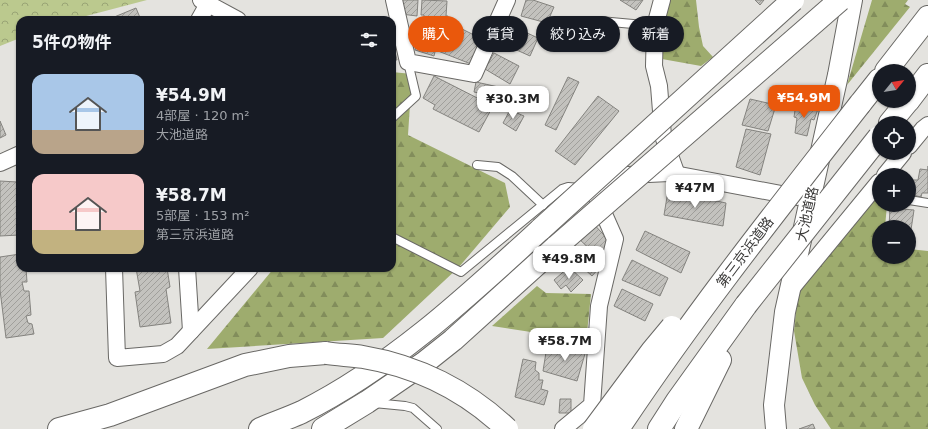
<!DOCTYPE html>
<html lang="ja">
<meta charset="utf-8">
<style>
body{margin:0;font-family:"DejaVu Sans","Noto Sans JP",sans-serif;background:#20242c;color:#f1f3f6;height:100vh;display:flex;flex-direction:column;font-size:15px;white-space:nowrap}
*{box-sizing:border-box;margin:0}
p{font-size:13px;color:#9ea1a6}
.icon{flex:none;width:22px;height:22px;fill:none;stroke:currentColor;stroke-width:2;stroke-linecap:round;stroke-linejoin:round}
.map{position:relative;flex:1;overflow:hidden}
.panel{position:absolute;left:16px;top:16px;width:380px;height:256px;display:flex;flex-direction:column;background:#171b24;border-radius:12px;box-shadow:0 1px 3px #0004}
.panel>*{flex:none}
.top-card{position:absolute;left:408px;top:16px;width:380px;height:36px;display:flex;gap:8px}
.needle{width:26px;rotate:60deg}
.controls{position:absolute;left:872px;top:64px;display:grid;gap:8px}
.controls a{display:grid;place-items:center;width:44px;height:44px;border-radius:50%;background:#171b24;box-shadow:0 1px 3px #0004;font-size:20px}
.price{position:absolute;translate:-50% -34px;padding:0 9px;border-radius:8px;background:#fff;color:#222;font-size:13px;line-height:26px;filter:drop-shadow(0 1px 2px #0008)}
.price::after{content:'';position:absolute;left:50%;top:24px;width:12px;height:9px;margin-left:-6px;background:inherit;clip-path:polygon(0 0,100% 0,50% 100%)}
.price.on{background:#ea580c;color:#fff}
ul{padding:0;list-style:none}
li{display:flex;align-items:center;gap:12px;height:100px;padding:0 16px}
li span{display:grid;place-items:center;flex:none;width:112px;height:80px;border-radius:12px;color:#555}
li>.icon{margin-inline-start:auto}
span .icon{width:48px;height:48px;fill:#fffc;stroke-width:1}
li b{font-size:17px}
h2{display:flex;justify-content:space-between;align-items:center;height:48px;padding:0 16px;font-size:17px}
.chip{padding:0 14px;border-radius:18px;background:#171b24;box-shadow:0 1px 3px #0004;font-size:14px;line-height:36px}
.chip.on{background:#ea580c;color:#fff}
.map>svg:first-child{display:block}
</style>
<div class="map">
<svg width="928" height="429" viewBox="0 0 928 429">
<defs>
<pattern id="forest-firs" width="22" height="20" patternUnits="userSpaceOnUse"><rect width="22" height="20" fill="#9eac6e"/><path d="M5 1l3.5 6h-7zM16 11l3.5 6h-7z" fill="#828d5b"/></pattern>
<pattern id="park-crowns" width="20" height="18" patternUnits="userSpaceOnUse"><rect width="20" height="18" fill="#bbc98e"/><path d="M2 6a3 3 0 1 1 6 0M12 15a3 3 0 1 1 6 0" fill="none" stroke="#99a475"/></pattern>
<pattern id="building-hatch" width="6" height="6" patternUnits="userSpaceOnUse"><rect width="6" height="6" fill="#c3c2be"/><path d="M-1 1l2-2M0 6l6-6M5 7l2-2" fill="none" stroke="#a09f9b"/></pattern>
</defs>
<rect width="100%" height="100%" fill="#e4e3df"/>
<!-- forest -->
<g fill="url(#forest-firs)">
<polygon points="670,0 696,0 699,27 703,46 713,57 701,66 662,59 664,20"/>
<polygon points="872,0 908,0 905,4 910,7 847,85"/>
<polygon points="392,72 412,74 408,135 505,183 510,207 459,267 383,338 207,349 274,268 392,268"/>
<polygon points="879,195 879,205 887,205 885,227 879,227 879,257 909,257 909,249 928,251 928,429 831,429 815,405 802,378 794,331 798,289"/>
<polygon points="537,286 546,293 591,294 587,333 570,338 492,326"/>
</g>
<!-- park -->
<polygon fill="url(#park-crowns)" points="0,0 147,0 71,20 20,20 20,38 0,46"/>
<!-- building -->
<g fill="url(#building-hatch)" stroke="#84837f">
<polygon points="401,0 418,0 417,16 401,14"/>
<polygon points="422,0 447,1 446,16 448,16 447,24 424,22 424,15 421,15"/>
<polygon points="526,0 533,0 554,7 547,23 521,16"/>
<polygon points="620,0 643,0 636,10"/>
<polygon points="755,0 764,0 760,5"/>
<polygon points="136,8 141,20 107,20"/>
<polygon points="454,25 484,40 471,64 438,51"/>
<polygon points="510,25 538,38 530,56 501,43"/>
<polygon points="421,26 440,31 434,56 415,50"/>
<polygon points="393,43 397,60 392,60 392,44"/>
<polygon points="494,53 519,66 510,84 485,69"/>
<polygon points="434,76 493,106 479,132 433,109 435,105 423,98"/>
<polygon points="568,77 579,82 556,130 545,125"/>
<polygon points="476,82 503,88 501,98 474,92"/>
<polygon points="598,96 619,111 575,165 555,151"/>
<polygon points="750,99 776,105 768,131 742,125"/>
<polygon points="796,104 818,109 814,120 811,119 807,136 795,133 797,118 794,117"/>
<polygon points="510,110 524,116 516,131 503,123"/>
<polygon points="0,121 6,135 0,138"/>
<polygon points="746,129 771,134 760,175 736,167"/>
<polygon points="928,166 928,193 922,193 921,197 909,194 913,180 918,180 920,169 928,170"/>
<polygon points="0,181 17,182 19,235 0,236"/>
<polygon points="668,191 726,203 723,226 664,215"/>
<polygon points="890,208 914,210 909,243 909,227 889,227"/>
<polygon points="591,221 612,244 598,257 576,236"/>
<polygon points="645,231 690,252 681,273 636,250"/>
<polygon points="579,246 600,267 592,276 569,255"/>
<polygon points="20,254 20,268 26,268 27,282 22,282 24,291 29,291 31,315 26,316 28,323 32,324 34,334 6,338 0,290 0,257"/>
<polygon points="632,260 668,278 660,296 622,280"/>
<polygon points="569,267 583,280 571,292 566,285 561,289 554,280"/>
<polygon points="136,268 167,268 170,287 166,289 171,323 140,327 135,292 140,291"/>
<polygon points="622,289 653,304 645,321 614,306"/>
<polygon points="577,343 587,347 577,381 543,371 547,346 573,353"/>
<polygon points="523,359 536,362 535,370 539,373 539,380 543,380 541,389 548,391 544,405 515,397"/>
<polygon points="560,399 571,399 571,413 559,413"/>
<polygon points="813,424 815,429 799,429"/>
</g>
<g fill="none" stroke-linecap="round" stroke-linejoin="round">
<defs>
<g id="service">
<polyline points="600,21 655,26"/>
<polyline points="392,118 416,96 408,62"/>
<polyline points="477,165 498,167 512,176 543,205"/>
<polyline points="909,200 928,203"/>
<polyline points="392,237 461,272 562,189 568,187 581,188"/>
<polyline points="374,403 405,406 413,408 437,429"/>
</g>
<g id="minor">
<polyline points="201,0 238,20"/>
<polyline points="394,0 408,62 474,74 507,0"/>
<polyline points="662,0 655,26 654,66 659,86 663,136 677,175"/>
<polyline points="199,20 208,4"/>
<polyline points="909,146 923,129 928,125"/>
<polyline points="0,163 20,154"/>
<polyline points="885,175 903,153"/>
<polyline points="114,268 117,358 163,354 177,346 250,268"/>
<polyline points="187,268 191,331"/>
<polyline points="791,289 879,182"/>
<polyline points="563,429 592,405 599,306 615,239 596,196 611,183 628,175 669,173 797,197"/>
</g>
<polyline id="tertiary" points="776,429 774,405 785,312 838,75 852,0"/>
<g id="motorway">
<polyline points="886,71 928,17"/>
<polyline points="909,100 928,75"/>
<polyline points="860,104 879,80"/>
<polyline points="890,123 908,101"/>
<polyline points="59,429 110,415 245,365 289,356 326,353"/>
<path d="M 260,429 C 274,423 289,418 302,412 C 392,367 468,296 541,229"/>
<polyline points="323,429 367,402 424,363 453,340 557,246"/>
<polyline points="659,429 677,401 746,305"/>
<polyline points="686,429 720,360"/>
</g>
</defs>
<!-- service casing -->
<use href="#service" stroke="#696865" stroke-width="10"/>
<!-- minor casing -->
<use href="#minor" stroke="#696865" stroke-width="18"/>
<!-- tertiary casing -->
<use href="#tertiary" stroke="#696865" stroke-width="22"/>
<!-- motorway casing -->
<use href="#motorway" stroke="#696865" stroke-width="24"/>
<!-- service -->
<use href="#service" stroke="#fff" stroke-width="8"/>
<!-- minor -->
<use href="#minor" stroke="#fff" stroke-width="16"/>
<!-- tertiary -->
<use href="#tertiary" stroke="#fff" stroke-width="20"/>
<!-- motorway -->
<use href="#motorway" stroke="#fff" stroke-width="22"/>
<defs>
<g id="motorway-bridge">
<polyline points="541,229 793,0"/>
<polyline points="557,246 840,0"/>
<polyline points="746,305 879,137"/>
<path d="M 326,353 C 338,355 351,355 363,357 C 417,366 467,391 507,429"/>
<polyline points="594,429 652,351 672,327"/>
<path d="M 618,429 C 693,316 777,210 860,104"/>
</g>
</defs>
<!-- motorway-bridge casing -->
<use href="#motorway-bridge" stroke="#696865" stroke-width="24" stroke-linecap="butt"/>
<!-- motorway-bridge -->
<use href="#motorway-bridge" stroke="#fff" stroke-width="22"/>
</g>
<g text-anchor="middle" stroke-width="4" stroke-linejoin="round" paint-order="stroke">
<!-- street labels -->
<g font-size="14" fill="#3c3b3a" stroke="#fff">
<text transform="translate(807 214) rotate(-77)" y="5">大池道路</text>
<text transform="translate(745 252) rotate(-53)" y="5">第三京浜道路</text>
</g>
</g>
</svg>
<div class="controls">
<a><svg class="needle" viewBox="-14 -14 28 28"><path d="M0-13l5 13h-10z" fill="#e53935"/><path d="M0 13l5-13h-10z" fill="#9ea1a6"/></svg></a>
<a><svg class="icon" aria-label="locate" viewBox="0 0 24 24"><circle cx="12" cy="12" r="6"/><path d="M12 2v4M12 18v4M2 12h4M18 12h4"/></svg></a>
<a>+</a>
<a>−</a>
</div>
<b class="price on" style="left:804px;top:119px">¥54.9M</b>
<b class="price" style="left:513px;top:120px">¥30.3M</b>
<b class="price" style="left:695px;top:209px">¥47M</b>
<b class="price" style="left:569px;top:280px">¥49.8M</b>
<b class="price" style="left:565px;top:362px">¥58.7M</b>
<div class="top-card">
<a class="chip on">購入</a>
<a class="chip">賃貸</a>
<a class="chip">絞り込み</a>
<a class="chip">新着</a>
</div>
<section class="panel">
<h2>5件の物件<svg class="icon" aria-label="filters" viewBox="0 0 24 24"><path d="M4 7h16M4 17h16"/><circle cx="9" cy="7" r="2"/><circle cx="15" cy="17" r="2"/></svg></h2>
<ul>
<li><span style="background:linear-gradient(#a9c7e8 70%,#b9a48a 0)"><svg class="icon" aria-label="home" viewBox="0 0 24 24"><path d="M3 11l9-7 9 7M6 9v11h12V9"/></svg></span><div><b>¥54.9M</b><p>4部屋 · 120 m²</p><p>大池道路</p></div></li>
<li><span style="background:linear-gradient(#f6c9c9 70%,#c2b280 0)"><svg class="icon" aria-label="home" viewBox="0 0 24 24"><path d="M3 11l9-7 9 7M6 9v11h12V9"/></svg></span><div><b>¥58.7M</b><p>5部屋 · 153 m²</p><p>第三京浜道路</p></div></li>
</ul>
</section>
</div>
